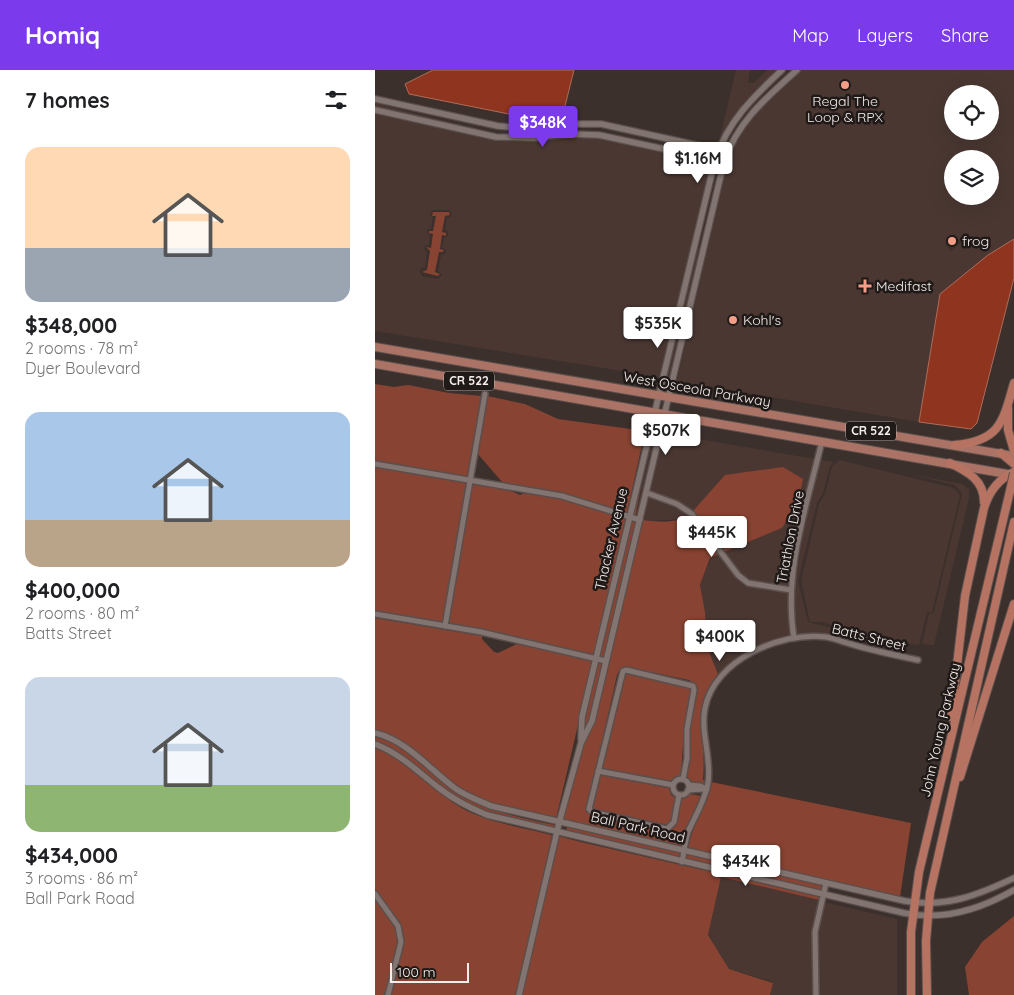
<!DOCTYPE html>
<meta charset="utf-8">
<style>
body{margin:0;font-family:Quicksand,sans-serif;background:#f6f6f6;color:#202124;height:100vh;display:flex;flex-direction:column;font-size:19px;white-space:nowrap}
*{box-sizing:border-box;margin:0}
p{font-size:16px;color:#757577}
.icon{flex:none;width:28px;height:28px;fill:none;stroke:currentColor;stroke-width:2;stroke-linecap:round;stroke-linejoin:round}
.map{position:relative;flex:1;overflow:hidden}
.details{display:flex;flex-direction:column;background:#fff;width:375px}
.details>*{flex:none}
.fabs{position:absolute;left:569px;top:15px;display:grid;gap:10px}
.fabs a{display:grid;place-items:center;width:55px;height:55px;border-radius:50%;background:#fff;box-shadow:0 5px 20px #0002;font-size:25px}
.scale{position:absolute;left:15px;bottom:12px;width:79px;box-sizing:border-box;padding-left:5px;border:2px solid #f5edea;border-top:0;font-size:14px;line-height:18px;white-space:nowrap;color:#f5edea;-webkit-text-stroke:4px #1f1918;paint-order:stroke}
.price{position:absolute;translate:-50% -42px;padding:0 11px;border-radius:5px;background:#fff;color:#222;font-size:16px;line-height:32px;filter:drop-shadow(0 1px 2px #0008)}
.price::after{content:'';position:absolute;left:50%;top:30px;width:15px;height:11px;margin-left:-8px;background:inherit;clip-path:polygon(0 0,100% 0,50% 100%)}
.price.current{background:#7c3aed;color:#fff}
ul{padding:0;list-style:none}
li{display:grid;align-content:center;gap:10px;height:265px;padding:0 25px}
li span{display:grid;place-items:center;height:155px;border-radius:15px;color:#555}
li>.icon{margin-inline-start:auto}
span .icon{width:90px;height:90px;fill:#fffc;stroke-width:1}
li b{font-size:21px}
h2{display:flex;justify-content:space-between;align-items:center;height:60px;padding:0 25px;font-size:21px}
header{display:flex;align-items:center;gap:30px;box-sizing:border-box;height:70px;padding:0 25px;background:#7c3aed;color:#fff}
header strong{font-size:24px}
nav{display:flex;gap:28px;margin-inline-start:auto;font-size:18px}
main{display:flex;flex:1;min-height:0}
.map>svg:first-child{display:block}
</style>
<header>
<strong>Homiq</strong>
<nav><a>Map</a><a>Layers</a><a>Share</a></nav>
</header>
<main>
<section class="details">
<h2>7 homes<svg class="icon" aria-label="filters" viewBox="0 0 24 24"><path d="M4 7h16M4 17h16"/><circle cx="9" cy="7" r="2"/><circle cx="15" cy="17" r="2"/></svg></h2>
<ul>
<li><span style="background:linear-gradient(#ffd9b3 65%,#9aa5b1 0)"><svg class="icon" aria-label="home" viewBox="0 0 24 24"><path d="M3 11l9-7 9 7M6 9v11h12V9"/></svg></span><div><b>$348,000</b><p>2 rooms · 78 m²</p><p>Dyer Boulevard</p></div></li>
<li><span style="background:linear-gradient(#a9c7e8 70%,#b9a48a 0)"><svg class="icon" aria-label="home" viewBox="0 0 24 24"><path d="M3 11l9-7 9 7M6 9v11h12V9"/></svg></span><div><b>$400,000</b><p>2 rooms · 80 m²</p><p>Batts Street</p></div></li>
<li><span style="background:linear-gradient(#c9d6e8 70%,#8fb573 0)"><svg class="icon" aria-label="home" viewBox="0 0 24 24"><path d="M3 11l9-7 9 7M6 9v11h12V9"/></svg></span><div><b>$434,000</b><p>3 rooms · 86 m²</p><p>Ball Park Road</p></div></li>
</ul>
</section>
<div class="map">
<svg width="639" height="925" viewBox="0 0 639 925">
<rect width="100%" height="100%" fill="#3c302c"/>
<!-- built -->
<g fill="#4a3732" fill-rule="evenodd">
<polygon points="361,0 375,0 373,13 378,13 393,0 403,0 368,33 345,68"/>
<path d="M 426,0 L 639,0 L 639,169 L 565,224 L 544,352 L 302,311 L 355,83 L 377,46 ZM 578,24 L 615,24 L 615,61 L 578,61 ZM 578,89 L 615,89 L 615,126 L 578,126 ZM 579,164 L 586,172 L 576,181 L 570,174 Z"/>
<polygon points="0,33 104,60 0,37"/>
<path d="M 0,43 L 107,68 L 145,72 L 194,67 L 223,68 L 337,92 L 284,307 L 0,261 ZM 58,140 L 75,140 L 77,144 L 75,148 L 72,148 L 70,160 L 73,162 L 73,166 L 69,168 L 67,177 L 71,180 L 70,184 L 66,185 L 63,200 L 67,205 L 63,209 L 47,206 L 45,202 L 46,198 L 50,198 L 52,182 L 49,179 L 50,176 L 54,175 L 55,166 L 52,162 L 53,159 L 56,158 L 58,148 L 55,144 Z"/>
<polygon points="321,178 326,179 296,310 289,308"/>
<polygon points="276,362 282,362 265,440 270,441 274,427 309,442 313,445 308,449 274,451 260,449"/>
<polygon points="288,363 440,389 427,442 413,516 374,511 365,503 349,482 407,458 325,434 318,441 303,432 275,421"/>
<polygon points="446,390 459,392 455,396 448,423 442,433 423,511 433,552 511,572 468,568 449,564 421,565 418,546 419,518 432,443"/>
<polygon points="464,390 579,418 585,425 557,542 552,542 544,575 516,571 446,552 435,552 426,511 444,434 450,424 457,397"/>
<polygon points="534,404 587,414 594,419 594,428 559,575 547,574 554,544 559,542 587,424 580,415"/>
<polygon points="344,484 361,507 371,516 413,522 416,566 372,581 359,589 343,604 332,577 330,542 325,515 336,488"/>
<polygon points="346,807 444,830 438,862 438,925 395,925 398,912 354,899 333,865"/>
<polygon points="449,832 522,849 522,925 444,925 443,863"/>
</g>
<!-- green -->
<g fill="#884332">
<polygon points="58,142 74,142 75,145 70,146 67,162 71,163 71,166 67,165 65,179 69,180 68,182 64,182 60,202 65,204 63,206 47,202 52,200 55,181 51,177 56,178 58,164 54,163 54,161 58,161 61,146 57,146"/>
<polygon points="0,314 19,317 33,315 74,323 107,326 93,407 0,391"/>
<polygon points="112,326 150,334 183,349 270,361 252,443 188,423 128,413 102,383"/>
<path d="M 273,375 L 260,449 C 275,451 301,455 313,445 L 344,484 L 335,488 L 325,515 L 330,542 L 332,577 L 343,604 C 317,637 332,672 328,710 L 331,711 L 330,715 L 316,714 L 311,708 L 315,659 L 322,621 L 321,615 L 314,610 L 251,597 L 245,599 L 242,605 L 212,738 L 217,745 L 291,762 L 301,754 L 306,729 L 315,724 L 327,726 L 308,777 L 187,750 Z"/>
<polygon points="0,397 92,413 68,553 0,541"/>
<polygon points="408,397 428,409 423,433 407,458 349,482 318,441 350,405"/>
<polygon points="97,414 134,420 145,425 149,423 186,429 251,449 220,585 73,554"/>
<path d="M 0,548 L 107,566 L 107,569 L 119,582 L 123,583 L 142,574 L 218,591 L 181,749 C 148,741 111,736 83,716 C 56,697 34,668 0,660 Z"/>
<polygon points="251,603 316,618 309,658 306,706 296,712 226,699 249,604"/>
<path d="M 0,667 C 34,674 54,706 82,723 C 112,741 146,748 180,755 L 179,759 C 149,751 117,746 90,732 C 57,715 35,684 0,671 Z"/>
<path d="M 0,678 C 33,689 56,719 85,737 C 113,753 147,757 177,765 L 142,925 L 16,925 L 29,871 L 25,854 L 0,819 Z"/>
<polygon points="225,705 294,718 296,725 301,728 297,751 292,755 219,739 217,737"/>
<path d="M 336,712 L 536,753 L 525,827 L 313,778 C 317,755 333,735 336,712 Z"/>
<polygon points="192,757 306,783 305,788 191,762"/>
<polygon points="183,766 206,772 445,827 444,830 346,807 333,865 354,899 398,913 395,925 147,925"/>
<polygon points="312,784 448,815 446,821 310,790"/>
<polygon points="0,829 21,858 23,872 10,925 0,925"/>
<polygon points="639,846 639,925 594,925 590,897 607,872"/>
</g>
<!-- water -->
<g fill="#8f341e" stroke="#ae6c5b">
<polygon points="58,0 199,0 189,40 134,44 34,24 30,14"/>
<polygon points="639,169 639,208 602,353 596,359 544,352 565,224 613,185"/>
</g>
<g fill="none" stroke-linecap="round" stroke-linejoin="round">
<defs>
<g id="minor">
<polyline points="0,394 187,426 265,450"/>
<polyline points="272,423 302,434 317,444 363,505 373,513 416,520"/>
<polyline points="0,544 106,562 231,591"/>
<polyline points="70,556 110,324"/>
<path d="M 419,568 C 408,502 432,435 447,371"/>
<polyline points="223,701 298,715"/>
<circle cx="306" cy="717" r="8"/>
<polyline points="314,715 325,716 332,719"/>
<polyline points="313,720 329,719"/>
<polyline points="304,725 299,752 292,759 217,742 214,739 248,601 251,600 318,616 319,620 312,659 312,688 308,709"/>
<path d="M 307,792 C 309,782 310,772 313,762 C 320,746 330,731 333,713 C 337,688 325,663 330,638 C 339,590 406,561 451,567 C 460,568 467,572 476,574 C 498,581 520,585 543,590"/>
<polyline points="0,824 23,856 26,872 13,925"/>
<polyline points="441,925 440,862 451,813"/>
</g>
<g id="tertiary">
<polyline points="0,29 123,56 149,58 193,54 226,54 353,82"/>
<polyline points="0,40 121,67 159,68 194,64 224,65 349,92"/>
<path d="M 0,663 C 33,671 55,700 81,719 C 91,726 105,731 116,736 L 530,831 C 571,838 603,825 639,808"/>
<path d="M 206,669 L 207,647 L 340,90 C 353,51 378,27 407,0"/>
<path d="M 0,674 C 26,684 43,702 64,718 C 79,730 95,738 112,745 L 529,843 C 567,851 606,839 639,820"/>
<path d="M 144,925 L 184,753 L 206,673 L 217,651 L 349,92 C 362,52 391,28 422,0"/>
</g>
<g id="primary">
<polyline points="0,277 639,386"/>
<polyline points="0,294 638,405"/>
</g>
<g id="trunk">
<polyline points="633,338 633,360 639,381"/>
<path d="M 580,375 C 625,371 628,352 639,313"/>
<polyline points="626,383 639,394"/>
<path d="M 575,393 C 593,402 609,410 609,432"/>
<path d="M 576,647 L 590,526 L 609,438 C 614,422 623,409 639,402"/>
<polyline points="585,707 639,534"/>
<polyline points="536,925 536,862 544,802 635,421"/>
<polyline points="552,925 551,871 555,823 639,452"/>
</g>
</defs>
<!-- minor casing -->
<use href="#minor" stroke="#5a4f4c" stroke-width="8"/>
<!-- tertiary casing -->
<use href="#tertiary" stroke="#5a4f4c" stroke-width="8"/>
<!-- primary casing -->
<use href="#primary" stroke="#5a4f4c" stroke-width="10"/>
<!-- trunk casing -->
<use href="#trunk" stroke="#5a4f4c" stroke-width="10"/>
<!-- minor -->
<use href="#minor" stroke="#827470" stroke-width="5"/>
<!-- tertiary -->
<use href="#tertiary" stroke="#827470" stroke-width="5.5"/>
<!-- primary -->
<use href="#primary" stroke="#aa7365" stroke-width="8"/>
<!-- trunk -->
<use href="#trunk" stroke="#b77362" stroke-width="8"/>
<defs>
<polyline id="trunk-bridge" points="635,421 639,403"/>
</defs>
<!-- trunk-bridge casing -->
<use href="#trunk-bridge" stroke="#5a4f4c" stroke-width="10" stroke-linecap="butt"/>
<!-- trunk-bridge -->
<use href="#trunk-bridge" stroke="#b77362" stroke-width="8"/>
</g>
<!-- markers -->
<g fill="#f49e88" stroke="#1f1918" stroke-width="2">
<circle cx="470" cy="15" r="5"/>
<circle cx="577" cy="171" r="5"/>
<path d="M487.5 208.5h5v5h5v5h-5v5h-5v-5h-5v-5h5z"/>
<circle cx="358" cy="250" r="5"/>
</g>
<g text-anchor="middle" stroke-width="5" stroke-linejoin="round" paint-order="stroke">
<!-- shield labels -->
<g fill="#1f1918" stroke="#b5adab" stroke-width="1">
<rect x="69" y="301.5" width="50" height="19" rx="4"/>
<rect x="471" y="351.5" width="50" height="19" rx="4"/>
</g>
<g font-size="12" font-weight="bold" fill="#f5edea">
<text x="94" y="315">CR 522</text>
<text x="496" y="365">CR 522</text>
</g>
<!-- poi labels -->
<g font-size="14" fill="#f5edea" stroke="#1f1918" text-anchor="start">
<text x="470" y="36" text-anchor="middle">Regal The<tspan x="470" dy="16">Loop &amp; RPX</tspan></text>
<text x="587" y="176">frog</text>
<text x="501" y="221">Medifast</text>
<text x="368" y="255">Kohl's</text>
</g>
<!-- street labels -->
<g font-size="14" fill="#f5edea" stroke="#1f1918">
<text transform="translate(322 319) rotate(10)" y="5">West Osceola Parkway</text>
<text transform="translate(415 467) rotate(-79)" y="5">Triathlon Drive</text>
<text transform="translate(236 469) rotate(-77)" y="5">Thacker Avenue</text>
<text transform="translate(494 567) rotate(14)" y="5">Batts Street</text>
<text transform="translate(565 660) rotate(-77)" y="5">John Young Parkway</text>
<text transform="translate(263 757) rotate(13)" y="5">Ball Park Road</text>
</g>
</g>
</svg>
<div class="fabs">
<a><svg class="icon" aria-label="locate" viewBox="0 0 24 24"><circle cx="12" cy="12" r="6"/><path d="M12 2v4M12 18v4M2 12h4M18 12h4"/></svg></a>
<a><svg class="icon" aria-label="layers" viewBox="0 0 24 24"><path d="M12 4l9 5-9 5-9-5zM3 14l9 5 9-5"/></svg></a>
</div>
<div class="scale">100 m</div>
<b class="price current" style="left:168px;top:78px">$348K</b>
<b class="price" style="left:323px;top:114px">$1.16M</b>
<b class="price" style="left:283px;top:279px">$535K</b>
<b class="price" style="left:291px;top:386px">$507K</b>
<b class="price" style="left:337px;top:488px">$445K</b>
<b class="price" style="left:345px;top:592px">$400K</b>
<b class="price" style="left:371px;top:817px">$434K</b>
</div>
</main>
